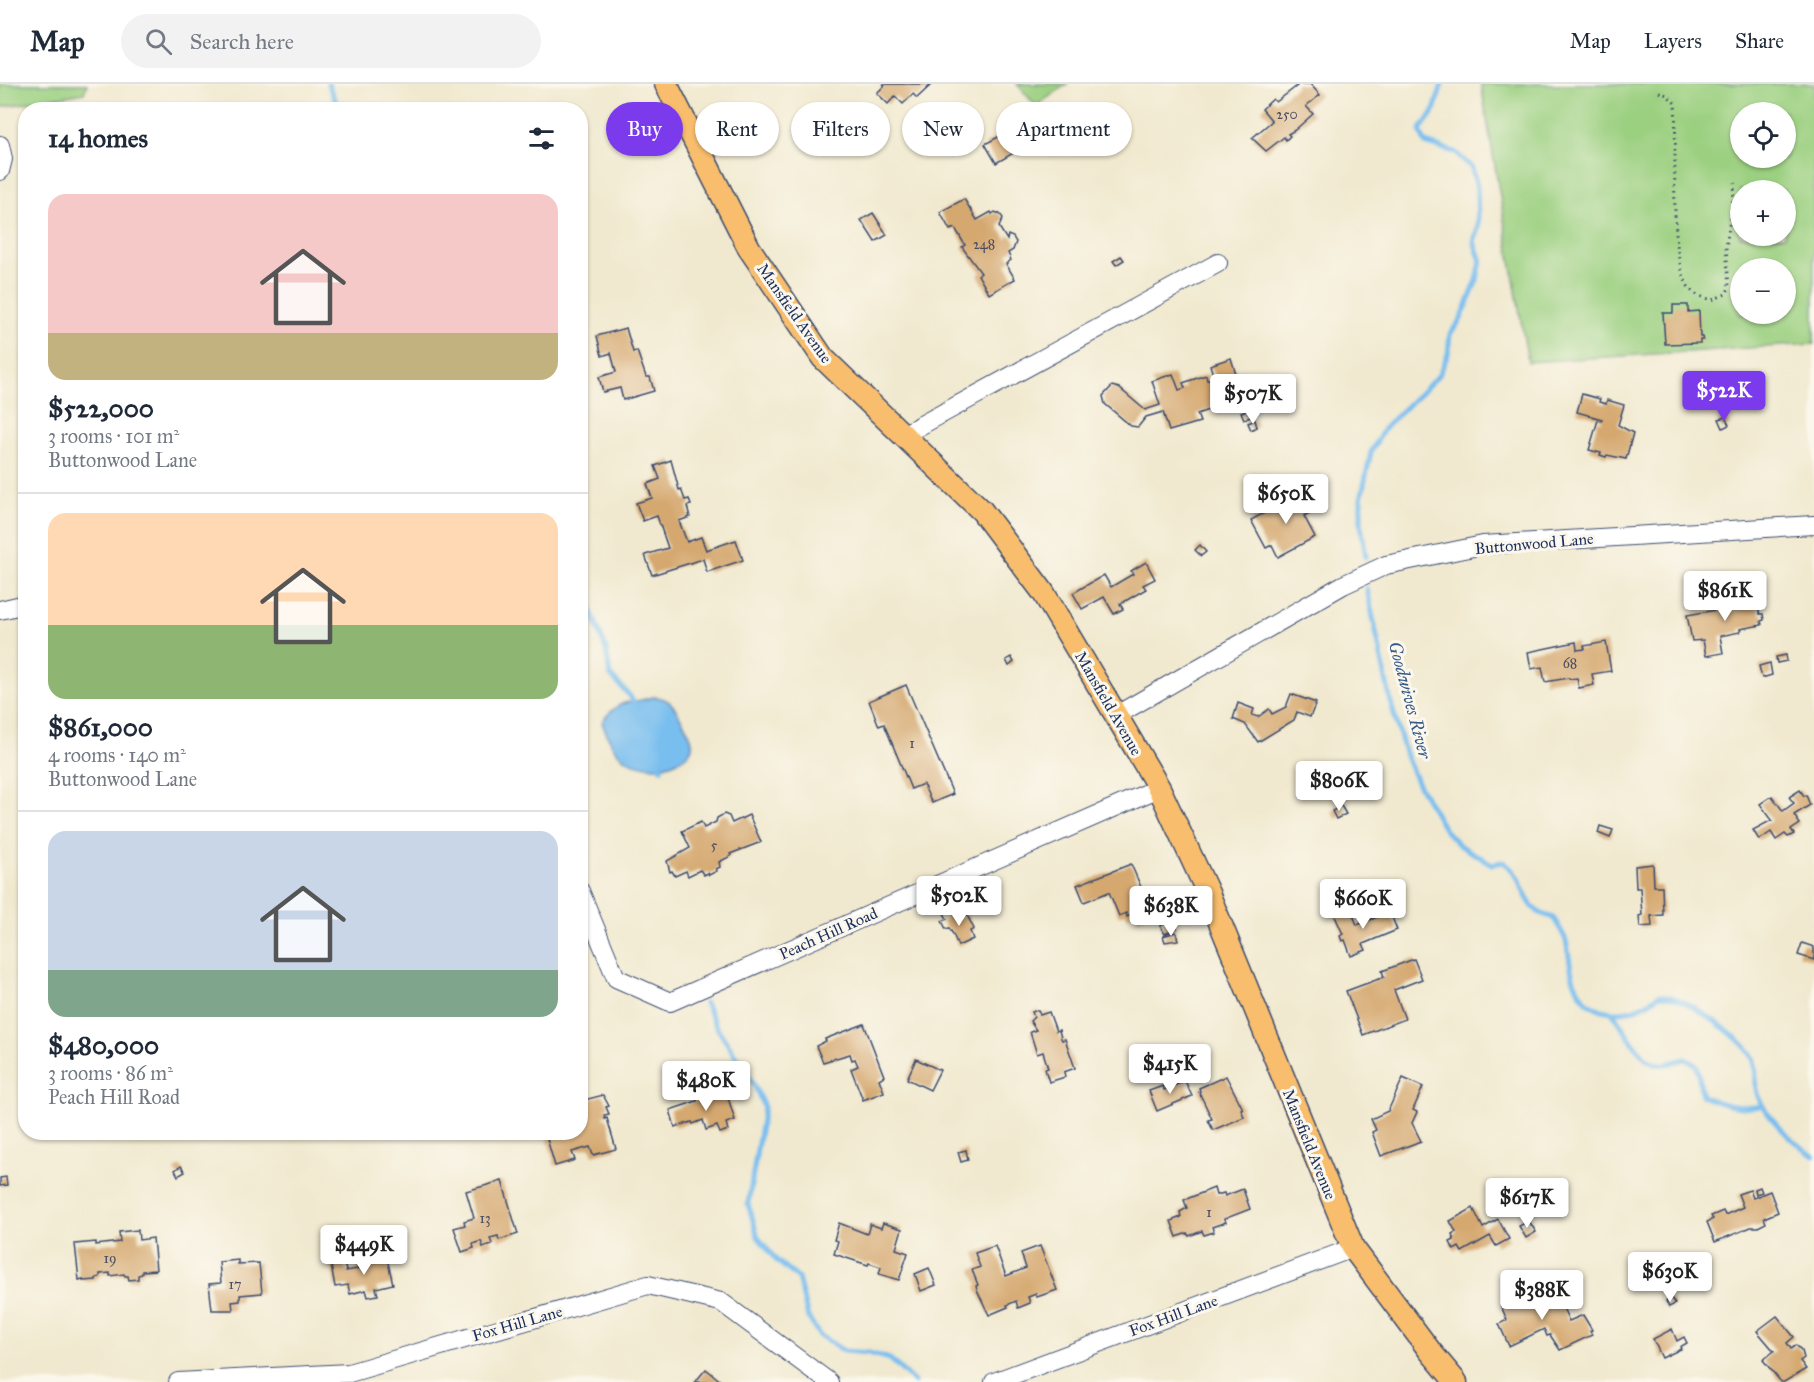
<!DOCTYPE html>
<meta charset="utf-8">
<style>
body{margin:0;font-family:"IM FELL Great Primer",serif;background:#f2f2f3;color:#1f2937;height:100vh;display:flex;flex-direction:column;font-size:22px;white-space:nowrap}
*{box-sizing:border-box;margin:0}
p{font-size:20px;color:#747a83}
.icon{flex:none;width:33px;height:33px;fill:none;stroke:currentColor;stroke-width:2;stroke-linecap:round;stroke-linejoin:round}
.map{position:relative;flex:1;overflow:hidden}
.sheet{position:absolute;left:18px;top:18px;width:570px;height:1038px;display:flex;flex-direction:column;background:#fff;border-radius:24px;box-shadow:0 2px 4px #0004}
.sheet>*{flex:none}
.top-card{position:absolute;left:606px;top:18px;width:570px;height:54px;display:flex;gap:12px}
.tools{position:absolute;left:1730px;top:18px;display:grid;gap:12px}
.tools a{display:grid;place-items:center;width:66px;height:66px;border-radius:50%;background:#fff;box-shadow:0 2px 4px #0004;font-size:30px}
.price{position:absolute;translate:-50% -51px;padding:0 14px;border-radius:6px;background:#fff;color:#222;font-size:20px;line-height:39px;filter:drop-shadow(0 2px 3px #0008)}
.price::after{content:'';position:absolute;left:50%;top:36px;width:18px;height:14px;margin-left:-9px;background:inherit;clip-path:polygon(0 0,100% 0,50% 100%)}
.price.on{background:#7c3aed;color:#fff}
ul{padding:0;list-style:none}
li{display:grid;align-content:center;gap:12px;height:318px;padding:0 30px}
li+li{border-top:2px solid #e0e1e3}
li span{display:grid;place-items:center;height:186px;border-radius:18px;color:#555}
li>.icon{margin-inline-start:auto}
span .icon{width:108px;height:108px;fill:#fffc;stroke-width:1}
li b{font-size:26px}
h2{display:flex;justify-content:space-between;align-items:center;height:72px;padding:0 30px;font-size:26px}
.tag{padding:0 21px;border-radius:27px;background:#fff;box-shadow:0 2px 4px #0004;font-size:21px;line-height:54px}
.tag.on{background:#7c3aed;color:#fff}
header{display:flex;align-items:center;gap:36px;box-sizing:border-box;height:84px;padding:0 30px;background:#fff;border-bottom:2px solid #e0e1e3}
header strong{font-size:28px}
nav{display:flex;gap:33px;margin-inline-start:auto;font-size:21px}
.search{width:420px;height:54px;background:#f2f2f3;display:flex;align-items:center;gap:15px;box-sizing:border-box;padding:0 21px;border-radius:33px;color:#747a83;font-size:22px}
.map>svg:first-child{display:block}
</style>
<header>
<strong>Map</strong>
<div class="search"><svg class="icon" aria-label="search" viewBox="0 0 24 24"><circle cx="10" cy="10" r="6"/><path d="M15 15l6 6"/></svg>Search here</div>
<nav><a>Map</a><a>Layers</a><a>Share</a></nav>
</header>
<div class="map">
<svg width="1814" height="1298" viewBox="0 0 1814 1298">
<rect width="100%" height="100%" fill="#fbf7ec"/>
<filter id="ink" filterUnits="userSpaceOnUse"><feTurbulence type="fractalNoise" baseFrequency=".0167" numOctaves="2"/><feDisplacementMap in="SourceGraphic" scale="12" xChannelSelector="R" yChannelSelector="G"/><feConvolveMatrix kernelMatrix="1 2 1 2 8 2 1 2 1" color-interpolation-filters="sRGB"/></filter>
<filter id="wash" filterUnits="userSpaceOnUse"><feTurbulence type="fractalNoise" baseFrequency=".008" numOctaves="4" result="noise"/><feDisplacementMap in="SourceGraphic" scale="24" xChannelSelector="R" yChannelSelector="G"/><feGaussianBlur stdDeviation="1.35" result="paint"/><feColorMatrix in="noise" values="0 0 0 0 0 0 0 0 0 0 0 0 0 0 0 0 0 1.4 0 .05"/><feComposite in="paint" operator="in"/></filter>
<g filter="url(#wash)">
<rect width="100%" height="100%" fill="#f1e9cf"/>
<!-- green -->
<g fill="#9cd081" stroke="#5c8070" stroke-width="1.5" fill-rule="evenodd">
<polygon points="0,0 87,0 84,9 0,23"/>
<polygon points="1017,0 1067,0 1036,22"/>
<path d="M 1481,0 L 1814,0 L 1814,260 L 1528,278 ZM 1740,28 L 1785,28 L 1785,74 L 1740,74 ZM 1740,106 L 1785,106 L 1785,152 L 1740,152 ZM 1740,184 L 1785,184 L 1785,230 L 1740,230 Z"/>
</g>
<!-- water -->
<path fill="#78beef" stroke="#4a76a6" stroke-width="1.5" d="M 653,613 C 667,613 674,620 680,633 C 684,640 691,650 692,658 C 695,674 666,683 654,683 C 645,682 631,679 624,674 C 613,667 607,650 602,639 C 606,630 619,619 629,618 C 638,616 642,617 653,613 Z"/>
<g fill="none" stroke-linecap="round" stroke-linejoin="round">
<!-- stream -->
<g stroke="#78beef" stroke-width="5">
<polyline points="328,0 340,26"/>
<polyline points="1366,473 1361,440 1361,415 1371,368 1385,343 1439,291 1448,270 1450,250 1461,235 1469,216 1477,196 1481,177 1474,158 1478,143 1477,103 1472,84 1455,68 1425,59 1420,46 1434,27 1442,0"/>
<path d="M 1367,505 L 1391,619 L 1406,672 L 1417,698 L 1444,745 L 1459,761 L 1492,780 L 1503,778 C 1524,792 1520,811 1536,826 C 1541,831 1548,831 1553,834 C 1557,838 1562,849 1565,854 C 1570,868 1569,885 1575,899 C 1591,937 1631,934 1659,911 C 1665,912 1671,913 1677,915 C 1696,923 1739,952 1750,969 C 1758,980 1755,991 1756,1004 C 1758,1026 1795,1061 1814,1072"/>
<polyline points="580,507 586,514 606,565 610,591 630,612 635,622"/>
<polyline points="657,675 661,685"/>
<polyline points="705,919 716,942 754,1001 764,1023 748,1120 758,1153 777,1177 798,1194 808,1233 819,1251 844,1267 869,1269 890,1275 914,1298"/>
<path d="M 1613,929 C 1623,942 1641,977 1656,980 C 1666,982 1676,977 1685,975 L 1697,981 L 1702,1012 C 1721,1020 1740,1026 1761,1022"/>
</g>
</g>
<g id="blocks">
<!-- building -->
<g fill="#d5a86f">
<polygon points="883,0 932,0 917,14 913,10 903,20 895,12 888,20 877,9 885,1"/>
<polygon points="1295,0 1310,0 1320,11 1306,22 1313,30 1295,46 1288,50 1290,52 1286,56 1284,53 1266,67 1252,54 1272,37 1262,25 1273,15 1276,18 1297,2"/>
<polygon points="1013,45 1024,63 996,79 985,60"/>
<polygon points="964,115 977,136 991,128 992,130 995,128 1000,130 1003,134 999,143 1007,156 1008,151 1013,153 1016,158 1013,166 1008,169 1011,176 1006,180 1015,195 989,210 978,191 981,189 962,163 965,161 955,144 950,146 940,128"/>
<polygon points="873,129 887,151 875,158 861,136"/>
<polygon points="1121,172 1124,176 1116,181 1113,177"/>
<polygon points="1673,221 1688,221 1688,228 1699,227 1700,253 1702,253 1703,256 1700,256 1700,259 1665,260 1663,229 1673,229"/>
<polygon points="626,244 633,268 637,267 646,293 650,293 654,307 623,316 620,304 603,308 599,293 616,288 611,269 602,272 597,252"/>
<polygon points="1231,274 1241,307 1223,314 1225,320 1197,330 1200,338 1169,347 1163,328 1146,333 1138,343 1131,342 1105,320 1103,312 1112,302 1119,304 1145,326 1160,321 1152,297 1173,290 1179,306 1185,304 1183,299 1206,291 1207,296 1214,294 1210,281"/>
<polygon points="1582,310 1600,315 1599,318 1606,320 1607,316 1624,321 1618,341 1633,349 1626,375 1607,371 1606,373 1600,371 1601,369 1589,366 1598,336 1601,337 1602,335 1577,328"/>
<polygon points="1248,326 1251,333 1244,335 1241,328"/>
<polygon points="1725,333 1729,341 1723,344 1719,335"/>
<polygon points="1255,336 1257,343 1251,346 1248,339"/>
<polygon points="671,376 679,406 681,405 685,416 689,415 691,421 687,422 690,433 679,437 687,458 701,453 706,466 736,456 743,476 707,488 703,475 652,491 645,471 668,464 657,432 643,437 636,419 652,414 647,400 660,395 655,382"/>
<polygon points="1306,407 1315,425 1304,432 1315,453 1278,473 1272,461 1266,464 1251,436"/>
<polygon points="1200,461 1206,468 1201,472 1195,466"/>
<polygon points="1146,478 1155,495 1143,501 1146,505 1120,520 1123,525 1114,530 1104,513 1082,525 1073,509 1104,491 1111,503 1133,490 1131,487"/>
<polygon points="1753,504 1756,520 1760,530 1763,530 1764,536 1761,537 1762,541 1740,545 1740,548 1720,552 1723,569 1706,572 1703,556 1692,557 1687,531 1733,523 1734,527 1739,526 1736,508"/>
<polygon points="1576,558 1577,566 1585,565 1584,562 1606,558 1611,587 1592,590 1594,601 1579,604 1577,594 1569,595 1569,594 1545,598 1542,583 1531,585 1528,568"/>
<polygon points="1786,571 1787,577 1777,579 1776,573"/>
<polygon points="1011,573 1014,578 1009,582 1006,576"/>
<polygon points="1770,579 1772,591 1762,594 1759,582"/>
<polygon points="906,601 953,710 932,719 923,700 911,705 884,640 879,642 869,617"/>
<polygon points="1291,610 1316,619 1310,633 1297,628 1294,636 1258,658 1245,640 1233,635 1238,619 1254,625 1252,631 1258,633 1269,625 1272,630 1286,623"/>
<polygon points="1800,706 1804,712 1806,711 1810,721 1794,731 1800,740 1791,746 1794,750 1788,753 1785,750 1776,756 1771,748 1759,756 1753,746 1772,736 1760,720 1772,712 1783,727 1794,719 1789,713"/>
<polygon points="1340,720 1346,730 1336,735 1332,727 1338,724 1337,722"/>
<polygon points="724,730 729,732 732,739 749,731 761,758 730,770 731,772 719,778 720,783 716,785 717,787 709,791 708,789 704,791 700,786 688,792 686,787 675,792 672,787 670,788 667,777 690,764 682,747 701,738 704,744 716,738 717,734"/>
<polygon points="1600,742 1613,746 1610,754 1598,749"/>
<polygon points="1131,780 1144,810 1148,808 1156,827 1138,835 1135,829 1127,833 1126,829 1119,832 1109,808 1084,818 1077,801"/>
<polygon points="1653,780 1654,802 1662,802 1663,831 1651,832 1652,842 1640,843 1639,832 1642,831 1640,804 1636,804 1635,782"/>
<polygon points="1350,823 1357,841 1390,828 1397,846 1363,860 1366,866 1351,872 1345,856 1342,857 1340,852 1343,850 1334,830"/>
<polygon points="956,824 960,834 967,831 974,845 970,847 973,855 958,862 953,850 949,844 946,845 942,837 947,835 944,829"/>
<polygon points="1172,836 1177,844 1165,850 1160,842"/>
<polygon points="1176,848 1178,856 1165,858 1163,852"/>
<polygon points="1802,859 1814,863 1814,876 1798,871"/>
<polygon points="1414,875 1422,895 1394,906 1405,935 1363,951 1346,907 1384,893 1382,887"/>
<polygon points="1038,926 1040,931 1049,928 1056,947 1059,946 1061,954 1062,956 1065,955 1075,984 1064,988 1065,993 1049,998 1045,985 1048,984 1043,968 1037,970 1030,948 1036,946 1030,937 1034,933 1032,928"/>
<polygon points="864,940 884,992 879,995 884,1008 863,1016 851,985 858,982 855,975 852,976 850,970 823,978 816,962 826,957 825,955"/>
<polygon points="916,975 940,986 930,1006 907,995"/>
<polygon points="1226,992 1243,1025 1241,1025 1244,1033 1213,1046 1208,1036 1212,1035 1199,1008 1200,1007 1199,1004"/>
<polygon points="1403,994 1423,1003 1413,1026 1417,1028 1412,1039 1421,1057 1381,1072 1372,1048 1376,1046 1371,1035 1388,1027"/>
<polygon points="1185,997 1192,1012 1157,1027 1149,1007 1163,1002 1164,1006"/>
<polygon points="725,1004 735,1036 726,1039 728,1046 720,1049 717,1042 706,1046 703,1036 693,1040 692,1038 675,1043 670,1026 697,1017 696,1014"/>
<polygon points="603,1011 609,1022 606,1023 609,1030 604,1031 605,1035 607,1034 616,1065 593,1071 590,1063 572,1068 575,1076 555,1082 545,1048 580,1048 580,1036 582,1036 580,1019 584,1018 584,1016"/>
<polygon points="966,1066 968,1076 961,1078 958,1068"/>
<polygon points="181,1082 185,1088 178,1092 175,1086"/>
<polygon points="6,1093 7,1101 0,1102 0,1094"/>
<polygon points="502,1097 518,1150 499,1156 498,1152 490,1154 492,1160 483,1163 481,1157 473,1160 474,1164 462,1168 454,1144 465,1141 464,1137 474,1134 466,1107"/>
<polygon points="1760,1103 1762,1108 1756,1110 1755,1105"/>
<polygon points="1214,1104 1216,1111 1224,1109 1225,1112 1243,1105 1250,1125 1224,1135 1226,1138 1212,1143 1214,1148 1204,1151 1202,1147 1189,1152 1187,1149 1177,1153 1171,1137 1181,1133 1180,1128 1187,1124 1184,1116"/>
<polygon points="1750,1106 1753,1114 1770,1107 1778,1128 1764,1134 1766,1139 1758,1143 1751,1143 1715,1158 1707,1138 1713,1135 1711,1132 1723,1127 1725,1131 1743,1123 1738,1110"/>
<polygon points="1473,1124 1483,1144 1498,1135 1509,1155 1496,1162 1490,1152 1462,1168 1459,1163 1454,1166 1450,1158 1454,1156 1452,1150 1456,1148 1450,1137"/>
<polygon points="1529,1137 1536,1148 1526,1154 1519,1142"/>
<polygon points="839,1139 867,1150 870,1140 881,1144 883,1139 902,1145 896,1165 908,1169 899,1196 879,1190 881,1183 869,1179 868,1181 834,1170 838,1157 834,1156"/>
<polygon points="138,1146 139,1156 153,1154 156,1186 142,1187 142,1190 138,1191 138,1195 129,1196 128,1192 125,1192 124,1190 110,1192 110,1189 100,1190 100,1193 96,1194 96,1196 83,1197 83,1195 79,1196 75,1160 96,1158 96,1161 120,1158 119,1148"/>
<polygon points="995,1162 1006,1192 1026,1184 1021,1169 1040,1162 1057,1206 1037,1213 1036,1210 1028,1213 1030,1219 1018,1224 1016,1217 1007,1221 1008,1223 989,1231 977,1206 976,1202 978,1201 972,1186 980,1183 975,1169"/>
<polygon points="375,1170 375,1172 386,1170 393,1200 376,1204 378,1211 368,1213 366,1206 350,1210 348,1201 335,1203 331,1181 344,1179 346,1187 358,1185 357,1180 369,1177 368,1172"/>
<polygon points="238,1176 238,1180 259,1179 262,1209 240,1211 240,1217 232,1218 233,1226 212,1226 209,1200 221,1199 219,1178"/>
<polygon points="929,1184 936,1201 921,1207 915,1190"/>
<polygon points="1547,1209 1558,1213 1569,1237 1583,1231 1592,1246 1590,1247 1592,1251 1560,1266 1550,1251 1547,1252 1544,1245 1509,1262 1499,1240 1507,1236 1501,1222 1523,1211 1527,1219"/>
<polygon points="1671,1214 1675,1220 1669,1223 1666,1217"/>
<polygon points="1777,1232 1794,1253 1787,1259 1791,1265 1796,1261 1802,1267 1804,1274 1800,1277 1806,1285 1784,1298 1781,1298 1763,1276 1774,1267 1757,1247"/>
<polygon points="1672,1245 1677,1257 1684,1253 1687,1259 1680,1263 1681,1265 1662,1274 1653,1255"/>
<polygon points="706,1285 722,1298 695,1298"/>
</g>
</g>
</g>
<g filter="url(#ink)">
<use href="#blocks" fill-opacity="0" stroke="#3b4b6f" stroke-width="1.5"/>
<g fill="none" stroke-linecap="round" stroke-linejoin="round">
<defs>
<g id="minor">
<polyline points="0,61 3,75 0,87"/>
<polyline points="903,351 1218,179"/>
<polyline points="0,526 26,520"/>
<polyline points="1115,632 1343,501 1386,481 1483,461 1814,441"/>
<polyline points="580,807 616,894 670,918 1159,704"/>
<polyline points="178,1298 349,1289 648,1201 721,1218 829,1298"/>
<polyline points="994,1298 1353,1164"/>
</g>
<polyline id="major" points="666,0 749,164 823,274 982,427 1043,508 1159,704 1208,809 1353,1164 1430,1267 1456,1298"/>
</defs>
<!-- minor casing -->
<use href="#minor" stroke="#3b4b6f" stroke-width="20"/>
<!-- major casing -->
<use href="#major" stroke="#3b4b6f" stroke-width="25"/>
<!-- path -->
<path stroke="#3b4b6f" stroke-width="3" stroke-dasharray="1.5 4.5" stroke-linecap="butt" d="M 1659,8 L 1667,11 L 1675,19 C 1678,60 1666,178 1691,206 C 1696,212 1706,214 1712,216 L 1726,210 L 1729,204 L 1726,163 L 1736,94"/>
<!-- minor -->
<use href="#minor" stroke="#fff" stroke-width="18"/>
<!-- major -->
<use href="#major" stroke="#f9be6d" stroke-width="22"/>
</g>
</g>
<g text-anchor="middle" stroke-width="6" stroke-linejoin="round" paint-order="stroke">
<!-- number labels -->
<g font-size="14" fill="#4a4d62">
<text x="1287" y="35">250</text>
<text x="984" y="165">248</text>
<text x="1570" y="584">68</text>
<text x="912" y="664">1</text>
<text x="714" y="766">5</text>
<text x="1209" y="1133">1</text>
<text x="485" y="1139">13</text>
<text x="110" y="1179">19</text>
<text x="235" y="1205">17</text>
</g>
<!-- street labels -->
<g font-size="16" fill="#1b2f5e" stroke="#fbf7ec">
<text transform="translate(795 229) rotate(55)" y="6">Mansfield Avenue</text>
<text transform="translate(1534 459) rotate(-5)" y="6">Buttonwood Lane</text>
<text transform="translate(1109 619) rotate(60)" y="6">Mansfield Avenue</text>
<text transform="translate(828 849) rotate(-24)" y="6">Peach Hill Road</text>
<text transform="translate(1310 1060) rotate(68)" y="6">Mansfield Avenue</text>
<text transform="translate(1173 1231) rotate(-20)" y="6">Fox Hill Lane</text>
<text transform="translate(517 1239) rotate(-16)" y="6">Fox Hill Lane</text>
</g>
<!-- water labels -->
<g font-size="18" font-style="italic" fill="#375a8a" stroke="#fbf7ec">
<text transform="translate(1410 616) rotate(75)" y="6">Goodwives River</text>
</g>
</g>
</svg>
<div class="tools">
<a><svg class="icon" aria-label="locate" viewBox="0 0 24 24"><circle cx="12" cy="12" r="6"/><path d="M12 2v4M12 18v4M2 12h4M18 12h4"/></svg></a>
<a>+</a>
<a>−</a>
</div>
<b class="price on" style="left:1724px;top:338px">$522K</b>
<b class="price" style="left:1253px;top:341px">$507K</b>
<b class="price" style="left:1286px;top:441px">$650K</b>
<b class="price" style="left:1725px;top:538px">$861K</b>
<b class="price" style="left:1339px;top:728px">$806K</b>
<b class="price" style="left:959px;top:843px">$502K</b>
<b class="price" style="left:1363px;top:846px">$660K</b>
<b class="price" style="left:1171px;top:853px">$638K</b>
<b class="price" style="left:1170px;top:1011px">$415K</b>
<b class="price" style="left:706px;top:1028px">$480K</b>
<b class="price" style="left:1527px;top:1145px">$617K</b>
<b class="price" style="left:364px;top:1192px">$449K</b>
<b class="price" style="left:1670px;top:1219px">$630K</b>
<b class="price" style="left:1542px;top:1237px">$388K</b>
<div class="top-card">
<a class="tag on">Buy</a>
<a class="tag">Rent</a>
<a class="tag">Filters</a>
<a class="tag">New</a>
<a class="tag">Apartment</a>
</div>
<section class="sheet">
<h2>14 homes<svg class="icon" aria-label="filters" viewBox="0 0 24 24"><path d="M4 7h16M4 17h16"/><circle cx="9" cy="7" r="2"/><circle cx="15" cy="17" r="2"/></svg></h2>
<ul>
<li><span style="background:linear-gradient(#f6c9c9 75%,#c2b280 0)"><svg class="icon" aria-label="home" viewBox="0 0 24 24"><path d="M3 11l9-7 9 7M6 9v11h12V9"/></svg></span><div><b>$522,000</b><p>3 rooms · 101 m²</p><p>Buttonwood Lane</p></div></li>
<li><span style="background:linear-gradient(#ffd9b3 60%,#8fb573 0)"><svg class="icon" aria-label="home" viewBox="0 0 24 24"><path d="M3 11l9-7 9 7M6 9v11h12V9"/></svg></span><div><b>$861,000</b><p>4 rooms · 140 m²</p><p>Buttonwood Lane</p></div></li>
<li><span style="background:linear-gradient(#c9d6e8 75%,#7fa58c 0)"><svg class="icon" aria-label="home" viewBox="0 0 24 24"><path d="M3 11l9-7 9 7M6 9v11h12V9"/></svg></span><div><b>$480,000</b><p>3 rooms · 86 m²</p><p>Peach Hill Road</p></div></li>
</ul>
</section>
</div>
